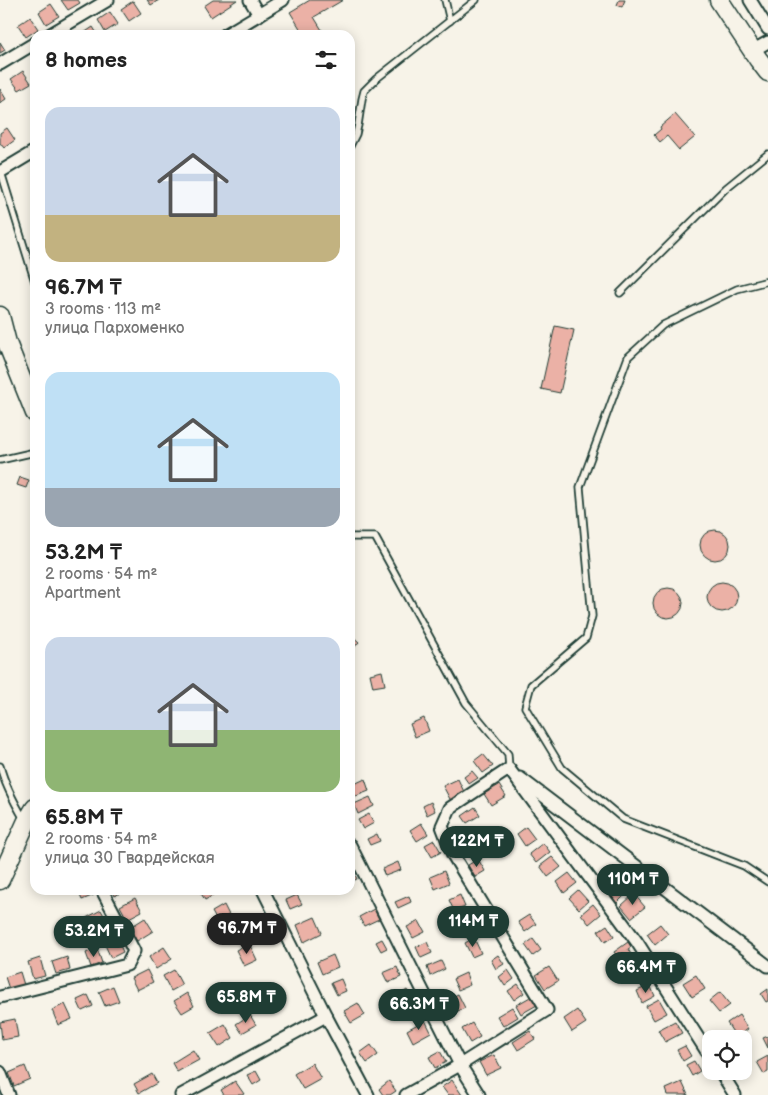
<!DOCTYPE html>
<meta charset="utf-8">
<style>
body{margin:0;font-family:"Balsamiq Sans",sans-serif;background:#f2f2f2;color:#222;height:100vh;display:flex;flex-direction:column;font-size:19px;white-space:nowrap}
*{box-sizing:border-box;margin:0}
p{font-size:16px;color:#767676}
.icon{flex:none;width:28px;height:28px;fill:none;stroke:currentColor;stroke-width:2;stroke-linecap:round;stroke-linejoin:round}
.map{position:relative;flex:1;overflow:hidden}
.sheet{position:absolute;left:30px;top:30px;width:325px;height:865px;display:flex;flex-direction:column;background:#fff;border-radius:15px;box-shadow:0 2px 12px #0003}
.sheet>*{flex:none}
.tools{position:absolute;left:702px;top:1030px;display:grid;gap:10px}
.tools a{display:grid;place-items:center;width:50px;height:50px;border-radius:10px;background:#fff;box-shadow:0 2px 12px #0003;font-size:25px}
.price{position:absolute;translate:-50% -42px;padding:0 11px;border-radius:18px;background:#1f3d34;color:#fff;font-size:16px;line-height:32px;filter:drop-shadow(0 1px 2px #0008)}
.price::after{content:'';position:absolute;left:50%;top:30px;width:15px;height:11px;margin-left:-8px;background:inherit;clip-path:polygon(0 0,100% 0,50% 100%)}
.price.selected{background:#222;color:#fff}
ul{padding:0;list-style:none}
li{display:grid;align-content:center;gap:10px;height:265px;padding:0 15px}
li span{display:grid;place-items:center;height:155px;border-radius:15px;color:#555}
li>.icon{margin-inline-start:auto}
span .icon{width:90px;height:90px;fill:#fffc;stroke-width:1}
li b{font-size:21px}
h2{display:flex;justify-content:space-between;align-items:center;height:60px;padding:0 15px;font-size:21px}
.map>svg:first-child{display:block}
</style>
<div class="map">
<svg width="768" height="1095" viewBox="0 0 768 1095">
<rect width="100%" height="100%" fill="#f7f3e8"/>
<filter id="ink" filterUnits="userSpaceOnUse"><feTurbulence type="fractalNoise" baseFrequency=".02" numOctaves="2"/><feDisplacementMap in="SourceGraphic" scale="10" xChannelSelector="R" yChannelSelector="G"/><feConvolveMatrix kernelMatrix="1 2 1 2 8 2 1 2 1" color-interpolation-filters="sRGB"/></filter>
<g filter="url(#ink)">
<!-- building -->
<g fill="#ebb1a6" stroke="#1f3d34">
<polygon points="61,0 78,0 80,3 68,10"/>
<polygon points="147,0 159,0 151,5"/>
<polygon points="213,0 237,0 211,17 204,6"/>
<polygon points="310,0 343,0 314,17 325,35 304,35 290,12"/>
<polygon points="619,0 625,0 622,7 617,5"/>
<polygon points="133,1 141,13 129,21 121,9"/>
<polygon points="51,4 59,16 46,24 39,12"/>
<polygon points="110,12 118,24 105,32 98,20"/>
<polygon points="30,17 38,29 26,37 18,25"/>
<polygon points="93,27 98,35 81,35"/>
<polygon points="0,42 5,50 0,53"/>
<polygon points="23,71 31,83 19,90 11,79"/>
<polygon points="0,89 6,99 0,103"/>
<polygon points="675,114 695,137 679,150 667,136 660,142 654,135 661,129 660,127"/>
<polygon points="7,128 15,140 4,148 0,143 0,133"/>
<polygon points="555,326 574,330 560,393 541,389"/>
<polygon points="20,477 29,480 26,488 17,485"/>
<circle cx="715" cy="545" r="15"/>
<circle cx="722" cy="597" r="15"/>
<circle cx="668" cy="603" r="15"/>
<polygon points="350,634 359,642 351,651 350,650"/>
<polygon points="382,671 385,685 373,687 370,674"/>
<polygon points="424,718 429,731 415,737 410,724"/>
<polygon points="483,754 493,766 483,773 474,761"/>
<polygon points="472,771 478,778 469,784 464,777"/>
<polygon points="365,779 369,791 351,798 350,786"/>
<polygon points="458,779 465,794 451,801 443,786"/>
<polygon points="499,785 506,796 491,805 484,794"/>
<polygon points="370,797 374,806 358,814 354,804"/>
<polygon points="431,802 435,811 427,815 423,806"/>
<polygon points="475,807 480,815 467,823 462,816"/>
<polygon points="369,814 374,823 363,829 358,820"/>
<polygon points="421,823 428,834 417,841 410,830"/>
<polygon points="526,827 535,839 525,846 517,834"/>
<polygon points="377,834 380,841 370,845 367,839"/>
<polygon points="470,839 477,847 468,855 461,846"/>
<polygon points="434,840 441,852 432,857 425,845"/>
<polygon points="543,843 550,852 536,863 529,854"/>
<polygon points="552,857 561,867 548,877 540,866"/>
<polygon points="478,859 485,871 475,877 468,865"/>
<polygon points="398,862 401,870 385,876 382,869"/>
<polygon points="353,871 357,879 350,882 350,873"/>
<polygon points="444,871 449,883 435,889 430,877"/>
<polygon points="569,873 577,883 564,893 557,882"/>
<polygon points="616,881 628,892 615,905 603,894"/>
<polygon points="85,890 91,890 94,895 82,900 79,893"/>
<polygon points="112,890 125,890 115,896"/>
<polygon points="199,890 218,890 219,892 205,900"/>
<polygon points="578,890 588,901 579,909 569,898"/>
<polygon points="634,894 645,907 631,918 621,906"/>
<polygon points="297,895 302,904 290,909 286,900"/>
<polygon points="460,895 465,907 454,911 449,900"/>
<polygon points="409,896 411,902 398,908 395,902"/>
<polygon points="135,898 142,911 127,919 120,906"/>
<polygon points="593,904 601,914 589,924 581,914"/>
<polygon points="224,905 229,915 217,921 212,912"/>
<polygon points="374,909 379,919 364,926 359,917"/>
<polygon points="101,910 108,923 92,931 86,918"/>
<polygon points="529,915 536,924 525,932 518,922"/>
<polygon points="315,917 322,933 304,942 297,925"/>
<polygon points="145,918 153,931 137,941 129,928"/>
<polygon points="238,920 245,932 227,943 220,931"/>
<polygon points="419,921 425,932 413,938 407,927"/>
<polygon points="660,924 668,934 655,945 647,934"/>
<polygon points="607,925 614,936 605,942 598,931"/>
<polygon points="112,928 123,952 111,958 100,934"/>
<polygon points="474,938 481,953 472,957 465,943"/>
<polygon points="382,939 387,948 381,951 376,942"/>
<polygon points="533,939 541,950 533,956 525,945"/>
<polygon points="427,942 432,953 421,958 416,947"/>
<polygon points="628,942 631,947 628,949 634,960 622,968 617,961 619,959 614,952"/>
<polygon points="249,943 257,960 244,966 236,950"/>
<polygon points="164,947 172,959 156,969 149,957"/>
<polygon points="97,948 102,963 91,967 86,953"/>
<polygon points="677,954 683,964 673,971 667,961"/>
<polygon points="333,955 338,967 322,974 317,962"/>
<polygon points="498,955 504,964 496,969 491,960"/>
<polygon points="67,957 70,970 56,974 52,962"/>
<polygon points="40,958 45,976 33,979 28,962"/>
<polygon points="441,961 445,969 430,976 427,967"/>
<polygon points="397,967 401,977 388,983 383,973"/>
<polygon points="549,967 558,981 545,989 536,975"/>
<polygon points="641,968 646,978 634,983 630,973"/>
<polygon points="147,970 153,982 137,990 131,978"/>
<polygon points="174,970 182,985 171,991 163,976"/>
<polygon points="508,970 514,979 505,986 499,977"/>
<polygon points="20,972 24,985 9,989 5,977"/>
<polygon points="466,973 470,985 458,990 453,979"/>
<polygon points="696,975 705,989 692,997 683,983"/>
<polygon points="341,979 346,991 337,995 331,983"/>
<polygon points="518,984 524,993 514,1000 508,991"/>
<polygon points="650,985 655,996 642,1003 637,991"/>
<polygon points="113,986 119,1001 105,1006 99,992"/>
<polygon points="768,989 768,1001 766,1002 761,994"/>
<polygon points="407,990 414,1002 403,1009 396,997"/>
<polygon points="720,992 730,1005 719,1013 709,1001"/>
<polygon points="187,993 194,1006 182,1013 174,1001"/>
<polygon points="458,994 465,1008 453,1013 447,1000"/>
<polygon points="88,995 93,1006 82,1011 77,1000"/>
<polygon points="277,996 283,1007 271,1014 264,1002"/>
<polygon points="532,996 537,1005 521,1014 516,1005"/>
<polygon points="659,999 667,1013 654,1020 646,1006"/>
<polygon points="358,1003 365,1015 351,1023 344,1011"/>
<polygon points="65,1004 72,1019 58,1025 52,1010"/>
<polygon points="512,1007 518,1017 503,1026 497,1016"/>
<polygon points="577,1010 586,1023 572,1032 564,1019"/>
<polygon points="250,1015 256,1025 242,1033 236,1024"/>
<polygon points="739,1015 748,1029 736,1037 727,1023"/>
<polygon points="15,1019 18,1037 2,1040 0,1022"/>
<polygon points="425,1020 431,1032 413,1042 407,1030"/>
<polygon points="675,1021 682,1033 665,1042 658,1030"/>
<polygon points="472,1023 480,1037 470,1043 462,1029"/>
<polygon points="225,1024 233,1038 219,1047 210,1033"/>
<polygon points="530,1031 535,1039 518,1050 513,1042"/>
<polygon points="768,1036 768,1048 763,1038"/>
<polygon points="371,1045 378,1055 367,1063 360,1053"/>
<polygon points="685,1046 691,1056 683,1061 677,1050"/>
<polygon points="193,1050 199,1060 177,1072 172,1063"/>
<polygon points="440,1051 446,1062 435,1068 429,1057"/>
<polygon points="494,1055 501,1068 486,1075 479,1062"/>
<polygon points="768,1056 768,1072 764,1074 757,1062"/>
<polygon points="694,1061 700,1071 692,1076 686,1065"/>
<polygon points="312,1063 321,1079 303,1089 294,1074"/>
<polygon points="25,1066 30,1079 14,1086 9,1073"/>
<polygon points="256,1071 261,1080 253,1085 247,1075"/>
<polygon points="152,1074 157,1083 139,1093 134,1084"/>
<polygon points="452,1080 462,1095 448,1095 442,1087"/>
<polygon points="235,1081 244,1094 242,1095 224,1095 221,1090"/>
<polygon points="389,1081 396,1091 390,1095 383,1095 379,1089"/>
<polygon points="682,1082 688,1095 668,1095 666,1089"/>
</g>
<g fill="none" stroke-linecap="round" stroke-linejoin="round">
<defs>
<g id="service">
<polyline points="445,0 450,21"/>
<polyline points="350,146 356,134 358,125 362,99 364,91 376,79 476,0"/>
<polyline points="1,172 35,282"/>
<polyline points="768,281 737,289 663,325 628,357 580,487 592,616 586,638 531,685 525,707 562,768 623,819 744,866 768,882"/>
<polyline points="620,293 726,188 768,154"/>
<polyline points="0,460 35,452"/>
<polyline points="350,537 375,537 466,703 508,754 509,769"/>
<path d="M 0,766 C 5,785 14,802 24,819"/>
</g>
<g id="minor">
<polyline points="250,0 259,15"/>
<polyline points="750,0 768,29"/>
<polyline points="49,35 108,0"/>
<polyline points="225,35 283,0"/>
<polyline points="752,51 768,42"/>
<polyline points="0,64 35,43"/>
<polyline points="0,172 35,151"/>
<polyline points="509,769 637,942 711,1058"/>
<polyline points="520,778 768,966"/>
<polyline points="350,845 460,1065 479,1095"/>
<polyline points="263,890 326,1016 368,1095"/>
<polyline points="0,997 127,965 134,951 102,890"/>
<polyline points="720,1071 735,1095"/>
<polyline points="0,1072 9,1095"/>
<polyline points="181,1095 326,1016"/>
<polyline points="406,1095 460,1065 547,1010 453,855 442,826 450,808 509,769"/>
</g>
<polyline id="primary" points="719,0 758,59 768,72"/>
<g id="trunk">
<polyline points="0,316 7,343 35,413"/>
<polyline points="0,880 26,823 35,808"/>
</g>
</defs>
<!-- service casing -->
<use href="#service" stroke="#1f3d34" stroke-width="9"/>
<!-- minor casing -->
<use href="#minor" stroke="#1f3d34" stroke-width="15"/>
<!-- primary casing -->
<use href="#primary" stroke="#1f3d34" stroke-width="21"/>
<!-- trunk casing -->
<use href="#trunk" stroke="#1f3d34" stroke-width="21"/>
<!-- service -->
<use href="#service" stroke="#f7f3e8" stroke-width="5.5"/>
<!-- minor -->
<use href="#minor" stroke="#f7f3e8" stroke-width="11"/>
<!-- primary -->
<use href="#primary" stroke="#f7f3e8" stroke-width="18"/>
<!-- trunk -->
<use href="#trunk" stroke="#f7f3e8" stroke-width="18"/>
</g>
</g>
</svg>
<div class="tools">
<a><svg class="icon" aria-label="locate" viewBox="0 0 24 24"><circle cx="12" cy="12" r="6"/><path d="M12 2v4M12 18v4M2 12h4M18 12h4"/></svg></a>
</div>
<b class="price" style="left:477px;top:868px">122M ₸</b>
<b class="price" style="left:633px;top:906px">110M ₸</b>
<b class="price" style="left:473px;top:948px">114M ₸</b>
<b class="price selected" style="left:247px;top:955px">96.7M ₸</b>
<b class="price" style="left:94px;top:958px">53.2M ₸</b>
<b class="price" style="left:646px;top:994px">66.4M ₸</b>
<b class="price" style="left:246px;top:1024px">65.8M ₸</b>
<b class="price" style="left:419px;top:1031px">66.3M ₸</b>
<section class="sheet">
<h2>8 homes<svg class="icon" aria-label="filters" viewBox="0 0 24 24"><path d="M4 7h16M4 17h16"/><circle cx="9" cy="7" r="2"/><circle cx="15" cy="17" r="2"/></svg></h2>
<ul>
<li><span style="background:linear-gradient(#c9d6e8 70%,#c2b280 0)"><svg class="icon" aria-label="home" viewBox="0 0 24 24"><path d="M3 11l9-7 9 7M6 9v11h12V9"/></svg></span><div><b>96.7M ₸</b><p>3 rooms · 113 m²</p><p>улица Пархоменко</p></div></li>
<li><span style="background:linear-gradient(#bfe0f5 75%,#9aa5b1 0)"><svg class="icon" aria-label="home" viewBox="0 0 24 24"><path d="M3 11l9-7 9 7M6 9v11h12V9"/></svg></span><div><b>53.2M ₸</b><p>2 rooms · 54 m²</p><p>Apartment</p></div></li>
<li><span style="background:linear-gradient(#c9d6e8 60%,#8fb573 0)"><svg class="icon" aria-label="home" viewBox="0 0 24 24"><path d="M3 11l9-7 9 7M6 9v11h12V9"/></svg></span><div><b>65.8M ₸</b><p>2 rooms · 54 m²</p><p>улица 30 Гвардейская</p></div></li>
</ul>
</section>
</div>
